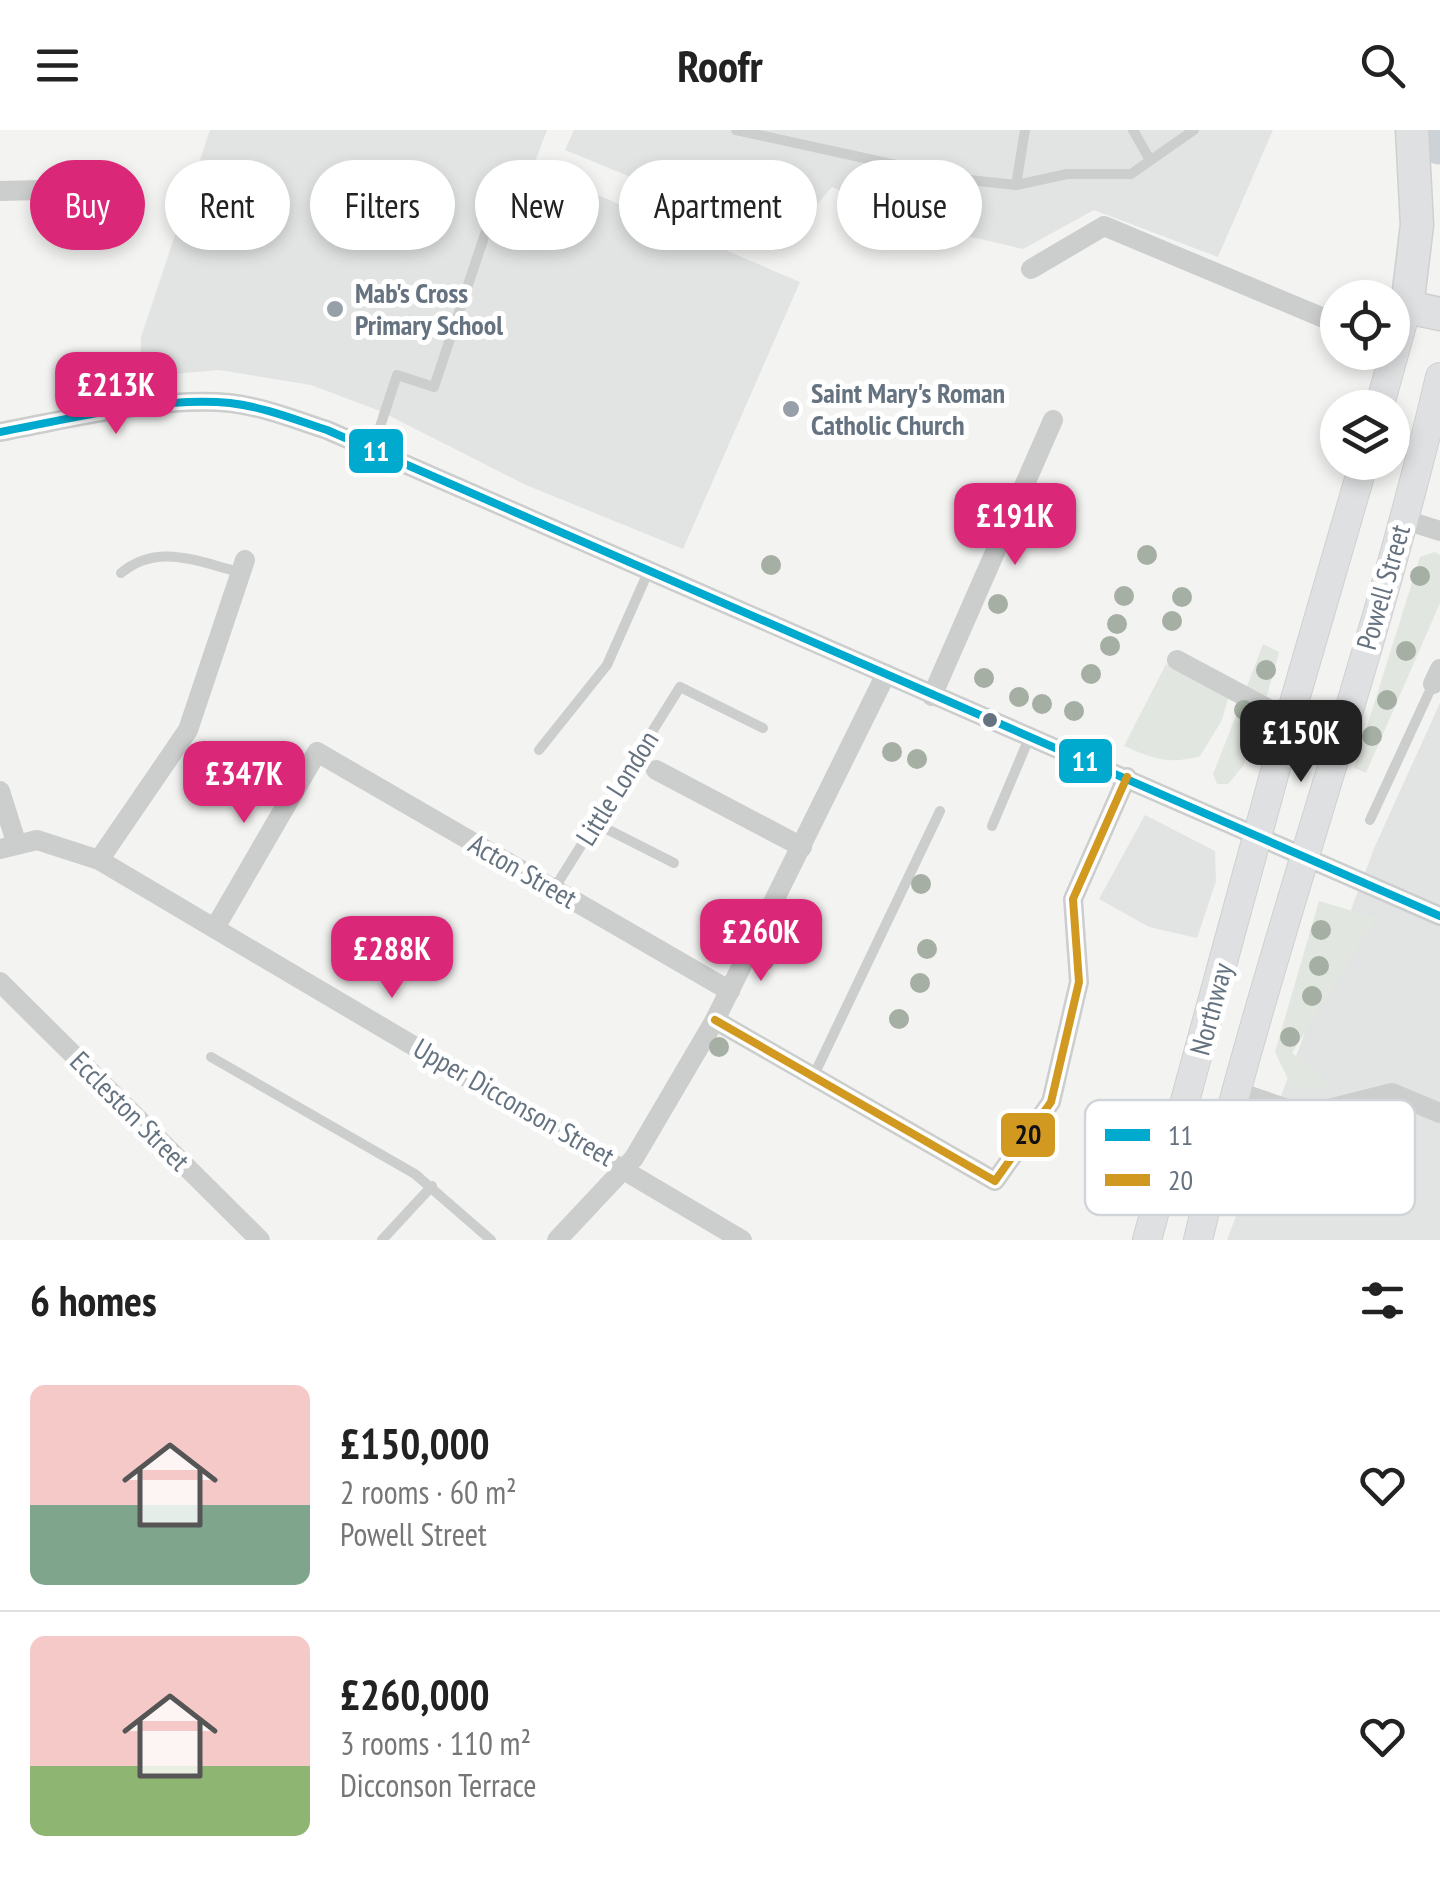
<!DOCTYPE html>
<meta charset="utf-8">
<style>
body{margin:0;font-family:"PT Sans Narrow",sans-serif;background:#f2f2f2;color:#222;height:100vh;display:flex;flex-direction:column;font-size:38px;white-space:nowrap}
*{box-sizing:border-box;margin:0}
p{font-size:32px;color:#767676}
.icon{flex:none;width:55px;height:55px;fill:none;stroke:currentColor;stroke-width:2;stroke-linecap:round;stroke-linejoin:round}
.map{position:relative;height:1110px;overflow:hidden}
.sheet{display:flex;flex-direction:column;background:#fff;flex:1}
.sheet>*{flex:none}
.top-card{position:absolute;left:30px;top:30px;width:1380px;height:90px;display:flex;gap:20px}
.buttons{position:absolute;left:1320px;top:150px;display:grid;gap:20px}
.buttons a{display:grid;place-items:center;width:90px;height:90px;border-radius:50%;background:#fff;box-shadow:0 5px 15px #0003;font-size:50px}
.price{position:absolute;translate:-50% -85px;padding:0 22px;border-radius:20px;background:#db2777;color:#fff;font-size:32px;line-height:65px;filter:drop-shadow(0 2px 5px #0008)}
.price::after{content:'';position:absolute;left:50%;top:60px;width:30px;height:22px;margin-left:-15px;background:inherit;clip-path:polygon(0 0,100% 0,50% 100%)}
.price.current{background:#222;color:#fff}
ul{padding:0;list-style:none}
li{display:flex;align-items:center;gap:30px;height:250px;padding:0 30px}
li+li{border-top:2px solid #e0e0e0}
li span{display:grid;place-items:center;flex:none;width:280px;height:200px;border-radius:15px;color:#555}
li>.icon{margin-inline-start:auto}
span .icon{width:120px;height:120px;fill:#fffc;stroke-width:1}
li b{font-size:42px}
h2{display:flex;justify-content:space-between;align-items:center;height:120px;padding:0 30px;font-size:42px}
.tag{padding:0 35px;border-radius:45px;background:#fff;box-shadow:0 5px 15px #0003;font-size:35px;line-height:90px}
.tag.current{background:#db2777;color:#fff}
header{display:flex;justify-content:space-between;align-items:center;height:130px;padding:0 30px;background:#fff;font-size:45px;font-weight:600}
.map>svg:first-child{display:block}
</style>
<header><svg class="icon" aria-label="menu" viewBox="0 0 24 24"><path d="M4 6h16M4 12h16M4 18h16"/></svg>Roofr<svg class="icon" aria-label="search" viewBox="0 0 24 24"><circle cx="10" cy="10" r="6"/><path d="M15 15l6 6"/></svg></header>
<div class="map">
<svg width="1440" height="1110" viewBox="0 0 1440 1110">
<rect width="100%" height="100%" fill="#f3f3f2"/>
<!-- built -->
<g fill="#e2e3e3">
<polygon points="210,0 547,0 533,37 800,152 683,419 526,355 380,281 311,255 219,240 140,247 141,207"/>
<polygon points="574,0 1273,0 1218,127 1094,80 1023,119 911,93 832,57 786,111 565,20"/>
<polygon points="1440,573 1440,1110 1227,1110 1375,716"/>
<polygon points="1145,685 1215,721 1216,751 1197,808 1149,797 1099,769"/>
</g>
<!-- green -->
<g fill="#e2e6e0">
<polygon points="1435,422 1440,425 1440,473 1366,643 1354,638 1420,427"/>
<polygon points="1263,514 1279,522 1267,566 1246,559"/>
<path d="M 1166,534 L 1229,565 L 1222,590 L 1200,626 C 1169,635 1154,629 1124,616 Z"/>
<polygon points="1241,573 1260,586 1244,635 1228,654 1217,654 1213,644"/>
<polygon points="1319,771 1376,788 1292,923 1340,961 1292,957 1275,922"/>
</g>
<g fill="none" stroke-linecap="round" stroke-linejoin="round">
<!-- river -->
<polyline stroke="#ccd2d5" stroke-width="45" points="1421,0 1440,12"/>
<defs>
<g id="secondary">
<polyline points="1379,278 1407,177"/>
<polyline points="1147,1110 1289,590 1364,332"/>
<path d="M 1198,1110 C 1267,819 1372,538 1440,247"/>
</g>
<polyline id="trunk" points="1412,0 1417,95 1407,177 1440,184"/>
</defs>
<!-- secondary casing -->
<use href="#secondary" stroke="#cfd0d0" stroke-width="30"/>
<!-- trunk casing -->
<use href="#trunk" stroke="#cfcfd0" stroke-width="35"/>
<!-- service -->
<g stroke="#cccdcd" stroke-width="10">
<polyline points="736,0 960,49 1016,55 1067,44 1131,44 1194,0"/>
<polyline points="1133,0 1150,30"/>
<polyline points="1016,55 1025,0"/>
<polyline points="373,318 397,245 434,257 491,86"/>
<path d="M 121,443 C 158,412 197,432 240,442"/>
<polyline points="539,620 607,535 649,440"/>
<polyline points="1370,690 1433,554"/>
<polyline points="595,693 674,733"/>
<polyline points="992,696 1030,606"/>
<polyline points="554,759 680,557 763,598"/>
<polyline points="211,927 415,1044 491,1110"/>
<polyline points="814,945 940,681"/>
<polyline points="382,1110 432,1056"/>
</g>
<!-- minor -->
<g stroke="#cccdcd" stroke-width="20">
<polyline points="0,61 128,58"/>
<polyline points="1031,139 1104,96 1338,194"/>
<path d="M 0,302 C 70,289 160,266 230,273 C 264,277 296,290 327,300 L 1440,786"/>
<polyline points="1402,389 1440,401"/>
<polyline points="1177,530 1289,590"/>
<polyline points="1433,554 1440,539"/>
<polyline points="932,566 1053,290"/>
<polyline points="656,640 802,717"/>
<polyline points="0,661 16,712"/>
<polyline points="0,719 37,710 99,730 742,1110"/>
<polyline points="99,730 188,600 245,430"/>
<polyline points="216,796 317,622 730,861"/>
<polyline points="0,852 260,1110"/>
<polyline points="715,890 995,1051 1051,972 1079,852 1073,769 1127,647"/>
<polyline points="1235,961 1305,985 1392,963 1440,983"/>
<polyline points="557,1110 634,1028 715,890 886,544"/>
</g>
<!-- secondary -->
<use href="#secondary" stroke="#dfe0e1" stroke-width="28"/>
<!-- trunk -->
<use href="#trunk" stroke="#dfe0e1" stroke-width="32"/>
<defs>
<path id="bus-1" d="M 0,302 C 70,289 160,266 230,273 C 264,277 296,290 327,300 L 1440,786"/>
<polyline id="bus-2" points="715,890 995,1051 1051,972 1079,852 1073,769 1127,647"/>
</defs>
<!-- bus-1 casing -->
<use href="#bus-1" stroke="#fff" stroke-width="15"/>
<!-- bus-2 casing -->
<use href="#bus-2" stroke="#fff" stroke-width="15"/>
<!-- bus-1 -->
<use href="#bus-1" stroke="#00a9ce" stroke-width="8"/>
<!-- bus-2 -->
<use href="#bus-2" stroke="#d29920" stroke-width="8"/>
</g>
<!-- trees -->
<g fill="#a5afa3">
<circle cx="1147" cy="425" r="10"/>
<circle cx="771" cy="435" r="10"/>
<circle cx="1420" cy="446" r="10"/>
<circle cx="1124" cy="466" r="10"/>
<circle cx="1182" cy="467" r="10"/>
<circle cx="998" cy="474" r="10"/>
<circle cx="1172" cy="491" r="10"/>
<circle cx="1117" cy="494" r="10"/>
<circle cx="1110" cy="516" r="10"/>
<circle cx="1406" cy="521" r="10"/>
<circle cx="1266" cy="540" r="10"/>
<circle cx="1091" cy="544" r="10"/>
<circle cx="984" cy="548" r="10"/>
<circle cx="1019" cy="567" r="10"/>
<circle cx="1387" cy="570" r="10"/>
<circle cx="1042" cy="574" r="10"/>
<circle cx="1244" cy="580" r="10"/>
<circle cx="1074" cy="581" r="10"/>
<circle cx="1372" cy="606" r="10"/>
<circle cx="892" cy="622" r="10"/>
<circle cx="917" cy="629" r="10"/>
<circle cx="921" cy="754" r="10"/>
<circle cx="1321" cy="800" r="10"/>
<circle cx="927" cy="819" r="10"/>
<circle cx="764" cy="831" r="10"/>
<circle cx="1319" cy="836" r="10"/>
<circle cx="920" cy="853" r="10"/>
<circle cx="1312" cy="866" r="10"/>
<circle cx="899" cy="889" r="10"/>
<circle cx="1290" cy="907" r="10"/>
<circle cx="719" cy="917" r="10"/>
</g>
<!-- markers -->
<g fill="#979fa8" stroke="#fff" stroke-width="4">
<circle cx="335" cy="179" r="10"/>
<circle cx="791" cy="279" r="10"/>
</g>
<circle fill="#657280" stroke="#fff" stroke-width="4" cx="990" cy="590" r="9"/>
<g text-anchor="middle" stroke-width="10" stroke-linejoin="round" paint-order="stroke">
<!-- poi labels -->
<g font-size="28" font-weight="bold" fill="#657280" stroke="#fff" text-anchor="start">
<text x="355" y="173">Mab's Cross<tspan x="355" dy="32">Primary School</tspan></text>
<text x="811" y="273">Saint Mary's Roman<tspan x="811" dy="32">Catholic Church</tspan></text>
</g>
<!-- street labels -->
<g font-size="28" fill="#657280" stroke="#fff">
<text transform="translate(1383 457) rotate(-74)" y="10">Powell Street</text>
<text transform="translate(617 658) rotate(-58)" y="10">Little London</text>
<text transform="translate(523 741) rotate(30)" y="10">Acton Street</text>
<text transform="translate(1211 879) rotate(-75)" y="10">Northway</text>
<text transform="translate(514 972) rotate(30)" y="10">Upper Dicconson Street</text>
<text transform="translate(130 981) rotate(45)" y="10">Eccleston Street</text>
</g>
</g>
<!-- legend -->
<rect x="1085" y="970" width="330" height="115" rx="15" fill="#fff" stroke="#d1d5d9" stroke-width="2.5"/>
<rect x="1105" y="999" width="45" height="12" fill="#00a9ce"/>
<rect x="1105" y="1044" width="45" height="12" fill="#d29920"/>
<g font-size="28" fill="#657280">
<text x="1168" y="1015">11</text>
<text x="1168" y="1060">20</text>
</g>
<g stroke="#fff" stroke-width="4">
<rect x="347" y="297" width="58" height="48" rx="10" fill="#00a9ce"/>
<rect x="1057" y="607" width="57" height="48" rx="10" fill="#00a9ce"/>
<rect x="999" y="981" width="58" height="48" rx="10" fill="#d29920"/>
</g>
<g font-size="28" text-anchor="middle" font-weight="bold" fill="#fff">
<text x="376" y="331">11</text>
<text x="1085" y="641">11</text>
</g>
<g font-size="28" text-anchor="middle" font-weight="bold" fill="#111">
<text x="1028" y="1014">20</text>
</g>
</svg>
<div class="buttons">
<a><svg class="icon" aria-label="locate" viewBox="0 0 24 24"><circle cx="12" cy="12" r="6"/><path d="M12 2v4M12 18v4M2 12h4M18 12h4"/></svg></a>
<a><svg class="icon" aria-label="layers" viewBox="0 0 24 24"><path d="M12 4l9 5-9 5-9-5zM3 14l9 5 9-5"/></svg></a>
</div>
<b class="price" style="left:116px;top:307px">£213K</b>
<b class="price" style="left:1015px;top:438px">£191K</b>
<b class="price current" style="left:1301px;top:655px">£150K</b>
<b class="price" style="left:244px;top:696px">£347K</b>
<b class="price" style="left:761px;top:854px">£260K</b>
<b class="price" style="left:392px;top:871px">£288K</b>
<div class="top-card">
<a class="tag current">Buy</a>
<a class="tag">Rent</a>
<a class="tag">Filters</a>
<a class="tag">New</a>
<a class="tag">Apartment</a>
<a class="tag">House</a>
</div>
</div>
<section class="sheet">
<h2>6 homes<svg class="icon" aria-label="filters" viewBox="0 0 24 24"><path d="M4 7h16M4 17h16"/><circle cx="9" cy="7" r="2"/><circle cx="15" cy="17" r="2"/></svg></h2>
<ul>
<li><span style="background:linear-gradient(#f6c9c9 60%,#7fa58c 0)"><svg class="icon" aria-label="home" viewBox="0 0 24 24"><path d="M3 11l9-7 9 7M6 9v11h12V9"/></svg></span><div><b>£150,000</b><p>2 rooms · 60 m²</p><p>Powell Street</p></div><svg class="icon" aria-label="heart" viewBox="0 0 24 24"><path d="M12 20l-8-8c-3-5 5-10 8-4 3-6 11-1 8 4z"/></svg></li>
<li><span style="background:linear-gradient(#f6c9c9 65%,#8fb573 0)"><svg class="icon" aria-label="home" viewBox="0 0 24 24"><path d="M3 11l9-7 9 7M6 9v11h12V9"/></svg></span><div><b>£260,000</b><p>3 rooms · 110 m²</p><p>Dicconson Terrace</p></div><svg class="icon" aria-label="heart" viewBox="0 0 24 24"><path d="M12 20l-8-8c-3-5 5-10 8-4 3-6 11-1 8 4z"/></svg></li>
</ul>
</section>
